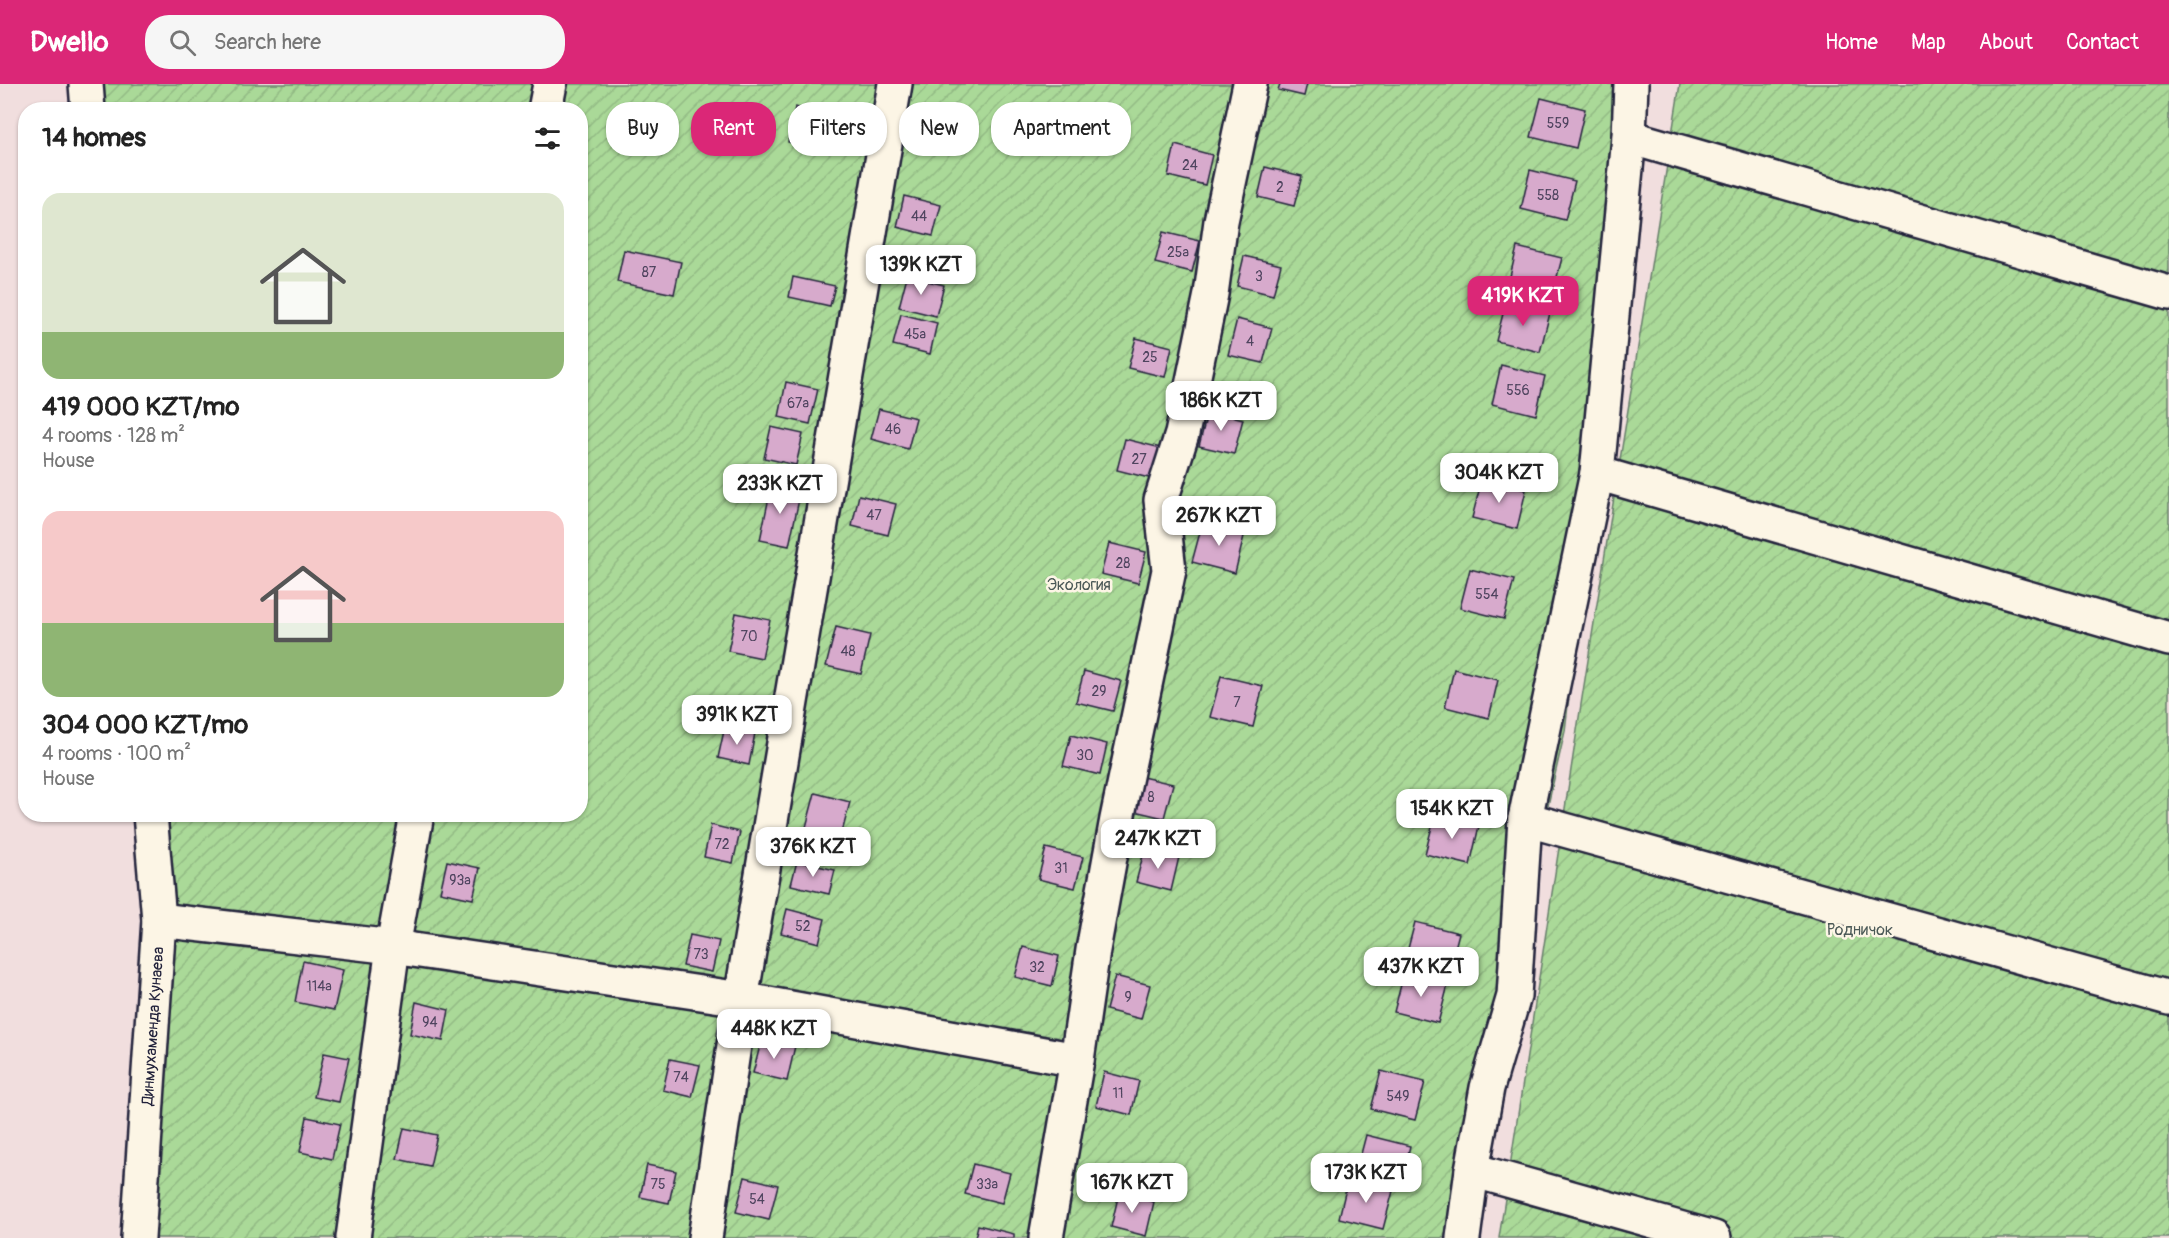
<!DOCTYPE html>
<meta charset="utf-8">
<style>
body{margin:0;font-family:Pangolin,sans-serif;background:#f6f6f6;color:#222;height:100vh;display:flex;flex-direction:column;font-size:22px;white-space:nowrap}
*{box-sizing:border-box;margin:0}
p{font-size:20px;color:#767676}
.icon{flex:none;width:33px;height:33px;fill:none;stroke:currentColor;stroke-width:2;stroke-linecap:round;stroke-linejoin:round}
.map{position:relative;flex:1;overflow:hidden}
.panel{position:absolute;left:18px;top:18px;width:570px;height:720px;display:flex;flex-direction:column;background:#fff;border-radius:24px;box-shadow:0 2px 4px #0004}
.panel>*{flex:none}
.top-card{position:absolute;left:606px;top:18px;width:570px;height:54px;display:flex;gap:12px}
.price{position:absolute;translate:-50% -51px;padding:0 14px;border-radius:12px;background:#fff;color:#222;font-size:20px;line-height:39px;filter:drop-shadow(0 2px 3px #0008)}
.price::after{content:'';position:absolute;left:50%;top:36px;width:18px;height:14px;margin-left:-9px;background:inherit;clip-path:polygon(0 0,100% 0,50% 100%)}
.price.current{background:#db2777;color:#fff}
ul{padding:0;list-style:none}
li{display:grid;align-content:center;gap:12px;height:318px;padding:0 24px}
li span{display:grid;place-items:center;height:186px;border-radius:18px;color:#555}
li>.icon{margin-inline-start:auto}
span .icon{width:108px;height:108px;fill:#fffc;stroke-width:1}
li b{font-size:26px}
h2{display:flex;justify-content:space-between;align-items:center;height:72px;padding:0 24px;font-size:26px}
.tag{padding:0 21px;border-radius:24px;background:#fff;box-shadow:0 2px 4px #0004;font-size:21px;line-height:54px}
.tag.current{background:#db2777;color:#fff}
header{display:flex;align-items:center;gap:36px;box-sizing:border-box;height:84px;padding:0 30px;background:#db2777;color:#fff}
header strong{font-size:28px}
nav{display:flex;gap:33px;margin-inline-start:auto;font-size:21px}
.search{width:420px;height:54px;background:#f6f6f6;display:flex;align-items:center;gap:15px;box-sizing:border-box;padding:0 21px;border-radius:24px;color:#767676;font-size:22px}
.map>svg:first-child{display:block}
</style>
<header>
<strong>Dwello</strong>
<div class="search"><svg class="icon" aria-label="search" viewBox="0 0 24 24"><circle cx="10" cy="10" r="6"/><path d="M15 15l6 6"/></svg>Search here</div>
<nav><a>Home</a><a>Map</a><a>About</a><a>Contact</a></nav>
</header>
<div class="map">
<svg width="2169" height="1154" viewBox="0 0 2169 1154">
<defs>
<pattern id="garden-furrows" width="10" height="10" patternUnits="userSpaceOnUse" patternTransform="scale(1.5)"><rect width="10" height="10" fill="#aad998"/><path d="M-1 1l2-2M0 10L10 0M9 11l2-2" fill="none" stroke="#92ba84"/></pattern>
</defs>
<rect width="100%" height="100%" fill="#f1dede"/>
<filter id="ink" filterUnits="userSpaceOnUse"><feTurbulence type="fractalNoise" baseFrequency=".0167" numOctaves="2"/><feDisplacementMap in="SourceGraphic" scale="12" xChannelSelector="R" yChannelSelector="G"/><feConvolveMatrix kernelMatrix="1 2 1 2 8 2 1 2 1" color-interpolation-filters="sRGB"/></filter>
<g filter="url(#ink)">
<!-- garden -->
<g fill="url(#garden-furrows)" stroke="#667e6a" stroke-width="1.5">
<polygon points="101,0 1640,0 1565,647 1530,800 1476,1154 152,1154 166,731 580,730 580,26 104,25"/>
<polygon points="1680,0 2169,0 2169,1154 1499,1154 1582,614"/>
</g>
<!-- building -->
<g fill="#d7aacc" stroke="#22223b" stroke-width="1.5">
<polygon points="1280,0 1307,0 1304,12 1278,6"/>
<polygon points="1541,14 1585,25 1576,64 1531,53"/>
<polygon points="795,23 829,31 821,65 788,58"/>
<polygon points="1175,61 1212,71 1205,101 1168,92"/>
<polygon points="1265,83 1302,92 1294,122 1258,113"/>
<polygon points="1530,86 1575,97 1565,136 1521,125"/>
<polygon points="904,112 941,121 933,152 897,143"/>
<polygon points="1163,148 1200,157 1192,188 1155,179"/>
<polygon points="1517,163 1562,174 1552,212 1508,201"/>
<polygon points="624,166 681,178 674,210 617,198"/>
<polygon points="1244,172 1281,181 1273,211 1237,202"/>
<polygon points="907,192 944,201 936,232 899,223"/>
<polygon points="793,193 835,202 830,222 789,213"/>
<polygon points="1506,218 1550,229 1540,268 1496,257"/>
<polygon points="901,230 937,239 930,270 893,261"/>
<polygon points="1237,235 1272,244 1263,279 1228,271"/>
<polygon points="1136,254 1172,263 1165,293 1128,284"/>
<polygon points="1501,281 1545,292 1536,331 1492,320"/>
<polygon points="786,298 818,305 810,340 779,333"/>
<polygon points="879,325 916,334 908,365 871,355"/>
<polygon points="1208,326 1243,335 1234,370 1199,362"/>
<polygon points="771,343 803,350 796,381 764,374"/>
<polygon points="1125,355 1161,364 1153,395 1117,386"/>
<polygon points="1482,395 1526,406 1517,445 1472,434"/>
<polygon points="772,399 801,406 789,462 760,456"/>
<polygon points="859,411 896,420 888,451 852,442"/>
<polygon points="1203,437 1245,448 1235,489 1192,478"/>
<polygon points="1109,459 1146,468 1138,499 1101,490"/>
<polygon points="1470,485 1514,496 1504,535 1460,524"/>
<polygon points="736,529 770,536 762,574 728,567"/>
<polygon points="836,543 870,551 861,590 826,582"/>
<polygon points="1454,585 1498,596 1489,634 1445,623"/>
<polygon points="1084,587 1121,597 1113,627 1076,618"/>
<polygon points="1221,592 1263,602 1253,643 1210,633"/>
<polygon points="725,642 755,649 749,681 718,674"/>
<polygon points="1071,651 1107,660 1100,691 1063,682"/>
<polygon points="1138,692 1173,700 1164,734 1130,726"/>
<polygon points="815,709 850,718 840,756 805,747"/>
<polygon points="1435,731 1479,742 1470,781 1425,770"/>
<polygon points="711,741 740,748 733,779 704,773"/>
<polygon points="1046,764 1083,773 1075,804 1038,795"/>
<polygon points="1145,764 1179,773 1171,807 1136,798"/>
<polygon points="447,777 480,784 473,815 440,808"/>
<polygon points="797,777 835,786 829,810 791,801"/>
<polygon points="787,825 825,835 819,859 781,849"/>
<polygon points="1415,838 1459,849 1449,887 1405,876"/>
<polygon points="690,851 719,857 712,888 683,882"/>
<polygon points="1023,863 1059,872 1052,902 1015,893"/>
<polygon points="303,877 343,886 334,926 295,918"/>
<polygon points="1404,889 1448,901 1438,939 1394,928"/>
<polygon points="1115,892 1150,901 1141,935 1106,926"/>
<polygon points="416,918 449,926 443,957 410,950"/>
<polygon points="762,954 795,962 787,997 753,989"/>
<polygon points="324,969 349,974 339,1018 314,1013"/>
<polygon points="670,975 700,981 692,1013 663,1006"/>
<polygon points="1381,987 1425,998 1415,1036 1371,1025"/>
<polygon points="1104,988 1139,997 1131,1031 1096,1022"/>
<polygon points="307,1033 340,1040 332,1075 300,1068"/>
<polygon points="404,1044 437,1051 430,1082 397,1075"/>
<polygon points="1366,1051 1410,1062 1401,1100 1356,1089"/>
<polygon points="973,1080 1010,1089 1002,1119 965,1110"/>
<polygon points="647,1081 676,1087 669,1119 640,1113"/>
<polygon points="745,1093 778,1101 769,1136 736,1128"/>
<polygon points="1348,1096 1393,1107 1383,1145 1339,1134"/>
<polygon points="1119,1109 1154,1118 1146,1152 1111,1143"/>
<polygon points="978,1141 1014,1150 1014,1154 975,1154"/>
</g>
<g fill="none" stroke-linecap="round" stroke-linejoin="round">
<defs>
<g id="minor">
<polyline points="86,0 88,26"/>
<polyline points="545,26 550,0"/>
<polyline points="1629,53 2169,209"/>
<polyline points="1597,389 2169,555"/>
<polyline points="1525,735 2169,914"/>
<polyline points="159,836 393,863 741,915 1077,976"/>
<polyline points="1472,1086 1714,1154"/>
<polyline points="138,1154 159,836 150,730"/>
<polyline points="353,1154 393,863 417,730"/>
<polyline points="705,1154 741,915 895,0"/>
<polyline points="1046,1154 1077,976 1093,866 1117,735 1169,486 1161,416 1182,350 1211,210 1221,137 1250,0"/>
<polyline points="1463,1154 1472,1086 1487,1004 1514,912 1525,735 1597,389 1629,53 1631,0"/>
</g>
</defs>
<!-- minor casing -->
<use href="#minor" stroke="#22223b" stroke-width="38"/>
<!-- minor -->
<use href="#minor" stroke="#fcf5e5" stroke-width="33"/>
</g>
</g>
<g text-anchor="middle" stroke-width="5" stroke-linejoin="round" paint-order="stroke">
<!-- number labels -->
<g font-size="14" fill="#4f445f">
<text x="1558" y="44">559</text>
<text x="1190" y="86">24</text>
<text x="1280" y="108">2</text>
<text x="1548" y="116">558</text>
<text x="919" y="137">44</text>
<text x="1178" y="173">25а</text>
<text x="649" y="193">87</text>
<text x="1259" y="197">3</text>
<text x="915" y="255">45а</text>
<text x="1250" y="262">4</text>
<text x="1150" y="278">25</text>
<text x="1518" y="311">556</text>
<text x="798" y="324">67а</text>
<text x="893" y="350">46</text>
<text x="1139" y="380">27</text>
<text x="874" y="436">47</text>
<text x="1123" y="484">28</text>
<text x="1487" y="515">554</text>
<text x="749" y="557">70</text>
<text x="848" y="572">48</text>
<text x="1099" y="612">29</text>
<text x="1237" y="623">7</text>
<text x="1085" y="676">30</text>
<text x="1151" y="718">8</text>
<text x="722" y="765">72</text>
<text x="1061" y="789">31</text>
<text x="460" y="801">93а</text>
<text x="803" y="847">52</text>
<text x="701" y="875">73</text>
<text x="1037" y="888">32</text>
<text x="319" y="907">114а</text>
<text x="1128" y="918">9</text>
<text x="430" y="943">94</text>
<text x="681" y="998">74</text>
<text x="1118" y="1014">11</text>
<text x="1398" y="1017">549</text>
<text x="658" y="1105">75</text>
<text x="987" y="1105">33а</text>
<text x="757" y="1120">54</text>
</g>
<!-- park labels -->
<g font-size="16" fill="#4b5957" stroke="#fcf5e5">
<text x="1079" y="506">Экология</text>
<text x="1860" y="851">Родничок</text>
</g>
<!-- street labels -->
<g font-size="16" fill="#22223b" stroke="#fcf5e5">
<text transform="translate(152 942) rotate(-86)" y="6">Динмухаменда Кунаева</text>
</g>
</g>
</svg>
<b class="price" style="left:921px;top:212px">139K KZT</b>
<b class="price current" style="left:1523px;top:243px">419K KZT</b>
<b class="price" style="left:1221px;top:348px">186K KZT</b>
<b class="price" style="left:1499px;top:420px">304K KZT</b>
<b class="price" style="left:780px;top:431px">233K KZT</b>
<b class="price" style="left:1219px;top:463px">267K KZT</b>
<b class="price" style="left:737px;top:662px">391K KZT</b>
<b class="price" style="left:1452px;top:756px">154K KZT</b>
<b class="price" style="left:1158px;top:786px">247K KZT</b>
<b class="price" style="left:813px;top:794px">376K KZT</b>
<b class="price" style="left:1421px;top:914px">437K KZT</b>
<b class="price" style="left:774px;top:976px">448K KZT</b>
<b class="price" style="left:1366px;top:1120px">173K KZT</b>
<b class="price" style="left:1132px;top:1130px">167K KZT</b>
<div class="top-card">
<a class="tag">Buy</a>
<a class="tag current">Rent</a>
<a class="tag">Filters</a>
<a class="tag">New</a>
<a class="tag">Apartment</a>
</div>
<section class="panel">
<h2>14 homes<svg class="icon" aria-label="filters" viewBox="0 0 24 24"><path d="M4 7h16M4 17h16"/><circle cx="9" cy="7" r="2"/><circle cx="15" cy="17" r="2"/></svg></h2>
<ul>
<li><span style="background:linear-gradient(#dfe7d0 75%,#8fb573 0)"><svg class="icon" aria-label="home" viewBox="0 0 24 24"><path d="M3 11l9-7 9 7M6 9v11h12V9"/></svg></span><div><b>419 000 KZT/mo</b><p>4 rooms · 128 m²</p><p>House</p></div></li>
<li><span style="background:linear-gradient(#f6c9c9 60%,#8fb573 0)"><svg class="icon" aria-label="home" viewBox="0 0 24 24"><path d="M3 11l9-7 9 7M6 9v11h12V9"/></svg></span><div><b>304 000 KZT/mo</b><p>4 rooms · 100 m²</p><p>House</p></div></li>
</ul>
</section>
</div>
